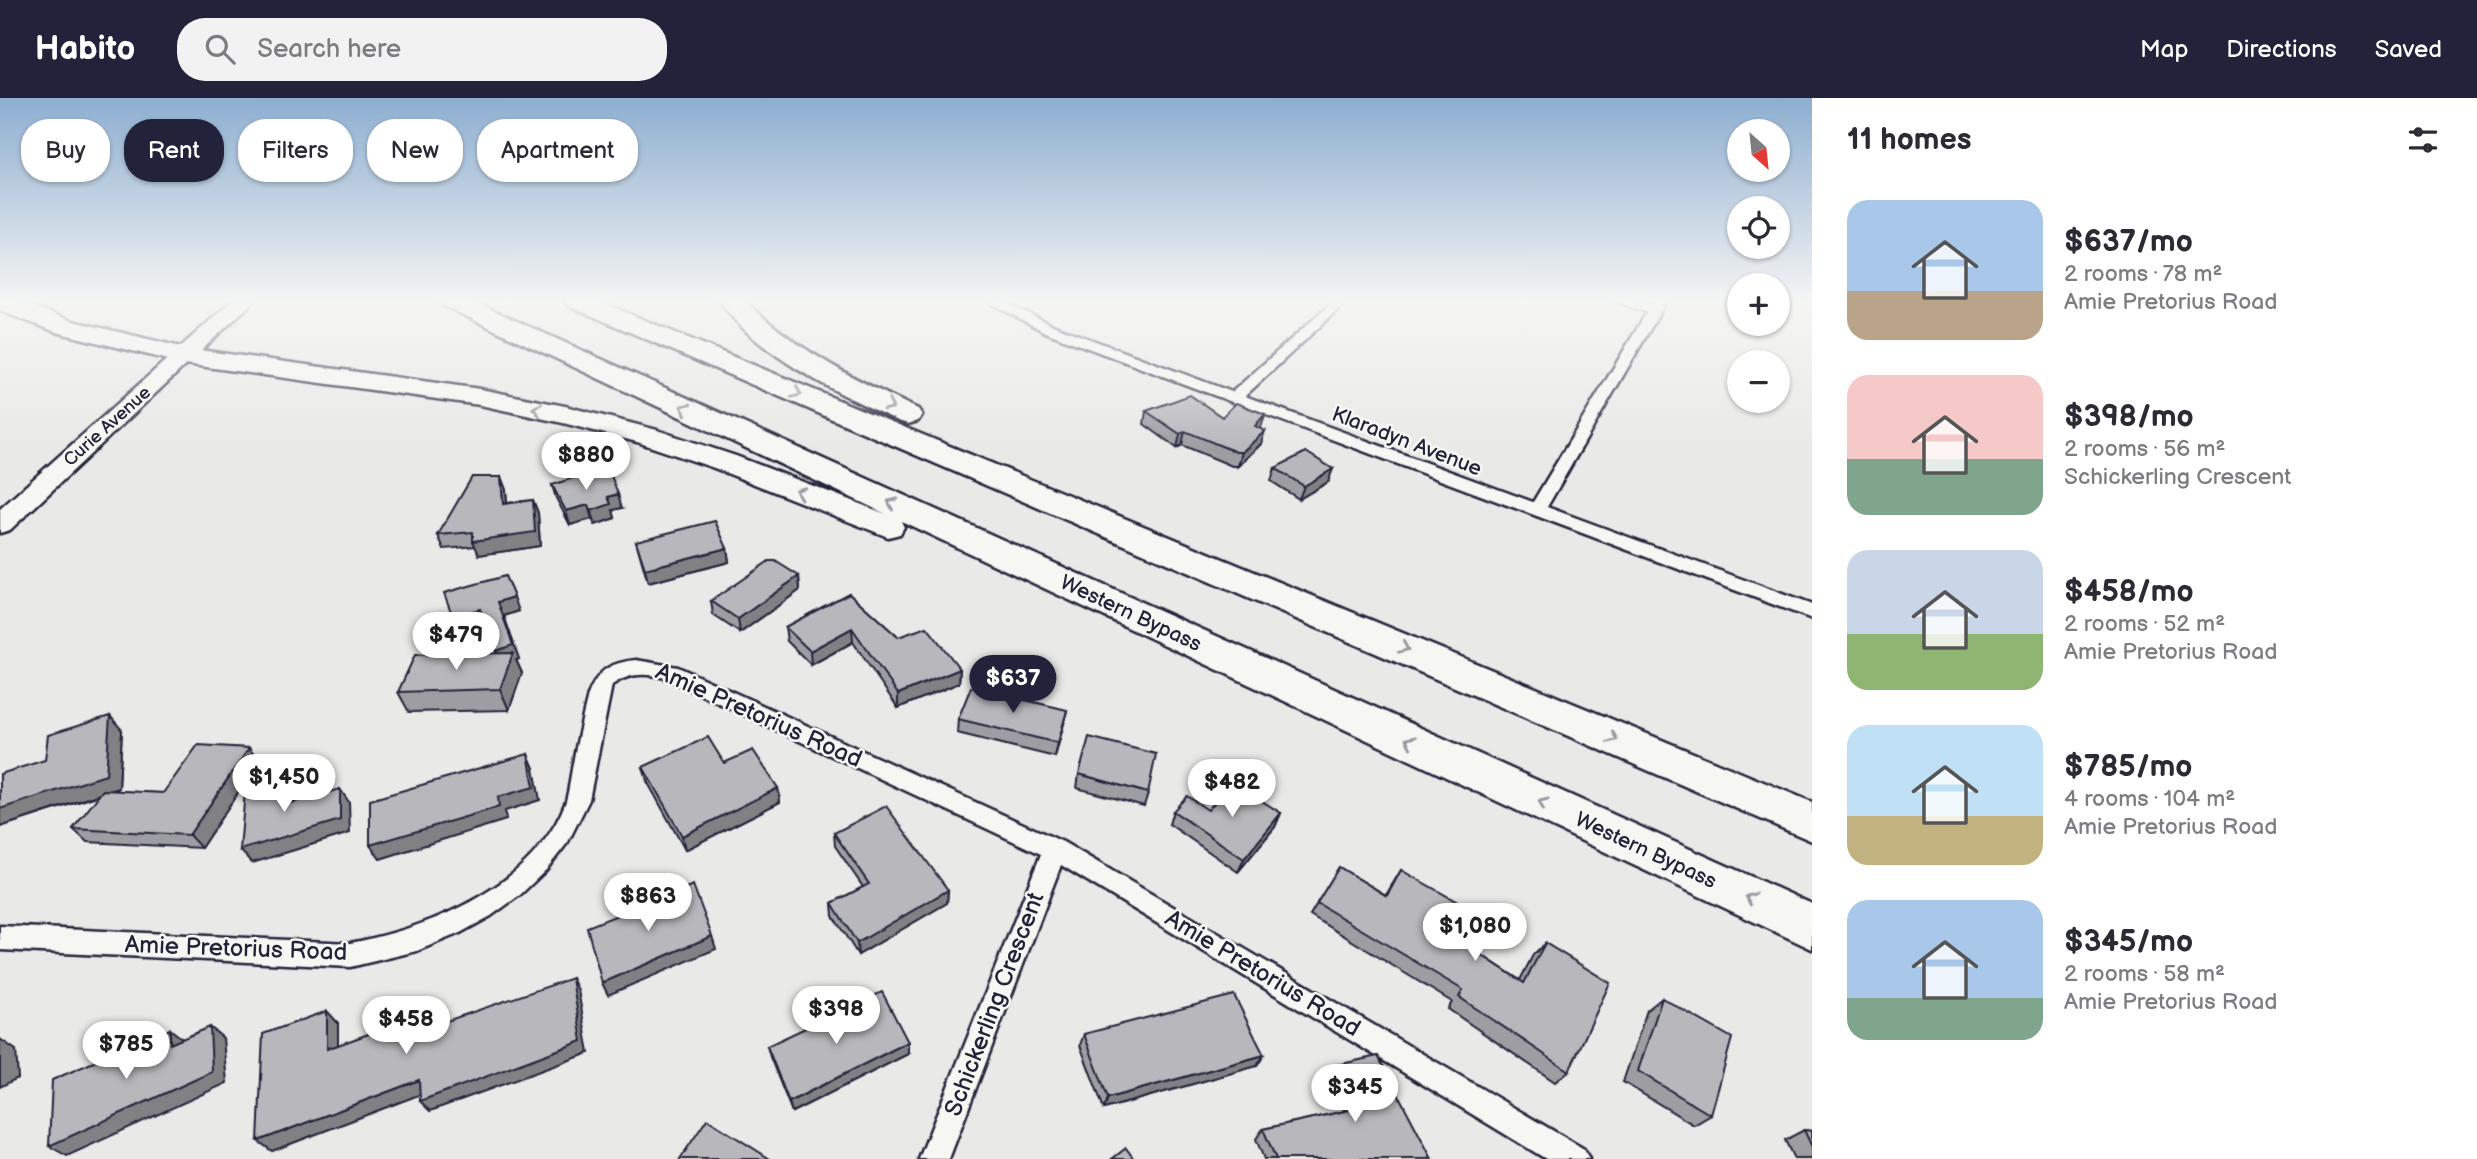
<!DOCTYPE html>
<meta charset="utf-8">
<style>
body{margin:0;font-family:"Balsamiq Sans",sans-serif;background:#f2f2f3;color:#2b2b33;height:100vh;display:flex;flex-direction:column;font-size:26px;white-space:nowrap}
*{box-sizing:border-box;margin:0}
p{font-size:23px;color:#7c7c81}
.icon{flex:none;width:38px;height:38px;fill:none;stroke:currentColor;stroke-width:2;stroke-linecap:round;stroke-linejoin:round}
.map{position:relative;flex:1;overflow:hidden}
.sheet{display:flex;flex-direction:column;background:#fff;width:665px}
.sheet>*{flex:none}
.banner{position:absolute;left:21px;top:21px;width:665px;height:63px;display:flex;gap:14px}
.needle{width:46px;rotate:153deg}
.tools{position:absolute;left:1727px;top:21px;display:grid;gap:14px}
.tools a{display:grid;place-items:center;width:63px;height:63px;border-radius:50%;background:#fff;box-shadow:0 2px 5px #0004;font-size:35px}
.price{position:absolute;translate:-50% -60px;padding:0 16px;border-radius:24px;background:#fff;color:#222;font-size:23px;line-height:46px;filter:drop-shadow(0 2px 4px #0008)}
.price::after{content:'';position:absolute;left:50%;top:42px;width:21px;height:16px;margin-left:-10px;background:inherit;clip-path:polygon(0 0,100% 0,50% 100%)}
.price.current{background:#22223b;color:#fff}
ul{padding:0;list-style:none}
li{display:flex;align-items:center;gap:21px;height:175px;padding:0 35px}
li span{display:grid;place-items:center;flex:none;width:196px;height:140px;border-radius:21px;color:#555}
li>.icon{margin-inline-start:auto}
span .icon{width:84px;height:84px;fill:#fffc;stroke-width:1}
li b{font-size:30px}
h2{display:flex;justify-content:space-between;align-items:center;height:84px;padding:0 35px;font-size:30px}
.pill{padding:0 24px;border-radius:28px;background:#fff;box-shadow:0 2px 5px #0004;font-size:24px;line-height:63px}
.pill.current{background:#22223b;color:#fff}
header{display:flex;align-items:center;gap:42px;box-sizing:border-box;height:98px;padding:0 35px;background:#22223b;color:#fff}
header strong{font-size:33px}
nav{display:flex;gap:38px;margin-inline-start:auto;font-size:24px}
.search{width:490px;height:63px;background:#f2f2f3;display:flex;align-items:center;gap:18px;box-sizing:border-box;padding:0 24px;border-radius:28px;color:#7c7c81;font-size:26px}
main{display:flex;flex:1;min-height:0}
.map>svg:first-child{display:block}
</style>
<header>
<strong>Habito</strong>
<div class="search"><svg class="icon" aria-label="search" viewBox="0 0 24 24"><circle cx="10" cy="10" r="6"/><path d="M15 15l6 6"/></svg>Search here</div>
<nav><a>Map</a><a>Directions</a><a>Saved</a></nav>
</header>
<main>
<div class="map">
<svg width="1812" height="1061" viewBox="0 0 1812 1061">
<rect width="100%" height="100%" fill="#e9e9e7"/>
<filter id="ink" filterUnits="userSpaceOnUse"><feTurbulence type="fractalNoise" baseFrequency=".0143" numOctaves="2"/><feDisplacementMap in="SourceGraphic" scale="14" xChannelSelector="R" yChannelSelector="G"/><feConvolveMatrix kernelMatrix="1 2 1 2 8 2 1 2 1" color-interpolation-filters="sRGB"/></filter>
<g filter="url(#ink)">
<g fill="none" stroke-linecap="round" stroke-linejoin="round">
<defs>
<g id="street">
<polygon points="985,202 1000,202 1055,228 1232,294 1335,202 1348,202 1245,298 1533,404 1647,214 1611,202 1630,202 1652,207 1655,202 1667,202 1547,409 1812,507 1812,521 1045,234"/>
<path d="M 636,562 L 678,569 L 1063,744 L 1584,1051 L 1589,1061 L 1546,1061 L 1061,767 L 949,1061 L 919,1061 L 1041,756 L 665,580 C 645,575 630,575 612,587 L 589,702 L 568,744 L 546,772 L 520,797 L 491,818 L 460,835 L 417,853 L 350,869 L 0,852 L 0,828 L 350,845 C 431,830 535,788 566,703 C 569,692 570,681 572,671 C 576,646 582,622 588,597 C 598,572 609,565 636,562 Z"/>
</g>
<polygon id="primary" points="233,202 255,202 10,432 0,435 0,411"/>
<g id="highway">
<polygon points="0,202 14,202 73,223 185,250 480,291 565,308 657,332 736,358 886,416 442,207 439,202 470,202 1812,806 1812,851 901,423 904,429 900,436 888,439 714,370 637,344 563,325 480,307 185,266 56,234 0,213"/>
<polygon points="564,202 596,202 1812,704 1812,743 567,207"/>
<path d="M 719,202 L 744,202 C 794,251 856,282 918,311 L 922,317 L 918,323 L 908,326 L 898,323 C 838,295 757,258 719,202 Z"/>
</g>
</defs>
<!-- street casing -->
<use href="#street" stroke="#22223b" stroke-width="5"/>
<!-- primary casing -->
<use href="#primary" stroke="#22223b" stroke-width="5"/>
<!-- highway casing -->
<use href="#highway" stroke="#22223b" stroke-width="5"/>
<!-- street -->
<use href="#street" fill="#f6f6f2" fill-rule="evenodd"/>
<!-- primary -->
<use href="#primary" fill="#f6f6f2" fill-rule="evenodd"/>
<!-- highway -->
<use href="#highway" fill="#f6f6f2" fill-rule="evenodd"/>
</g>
<!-- wall -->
<g fill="#9e9ea2" stroke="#22223b" stroke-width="2">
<polygon points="1146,313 1222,319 1265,316 1260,331 1261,346 1238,368 1232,368 1182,347 1177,350 1144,326"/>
<polygon points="1275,370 1328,384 1299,401 1271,383"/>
<polygon points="501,379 506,392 507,405 533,402 538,415 540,448 479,457 476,448 444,451 438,437"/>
<polygon points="552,387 622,410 613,412 615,420 595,427 592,421 570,427 556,400"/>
<polygon points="636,443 727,450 729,464 648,485"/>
<polygon points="799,478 800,492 740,535 713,517 711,503"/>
<polygon points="849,495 898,539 960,571 959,585 898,610 853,544 811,567 787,543 785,529"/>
<polygon points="519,513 504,518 519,561 516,562 522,575 509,612 409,614 398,594 497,555 485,525 459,533 453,519"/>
<polygon points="1067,612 1055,659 957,635 958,621"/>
<polygon points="122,632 119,690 112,693 163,695 259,663 201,750 87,744 73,731 100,697 0,729 45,662"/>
<polygon points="724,665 778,690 780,704 685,752 647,683 643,669"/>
<polygon points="1079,676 1148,695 1144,708 1077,690"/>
<polygon points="1208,712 1281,715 1275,729 1238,774 1169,726 1173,713"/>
<polygon points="834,735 948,792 947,805 858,857 833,818 832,805 863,789 835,748"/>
<polygon points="1339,769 1386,797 1401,772 1454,839 1520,882 1533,857 1545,845 1569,973 1555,984 1448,911 1452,904 1310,817"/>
<polygon points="1662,900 1711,1017 1694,1027 1623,984 1647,912"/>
<polygon points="1084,936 1264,957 1257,968 1104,1011 1080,947"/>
<polygon points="767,948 908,956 792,1014 770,959"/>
<polygon points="1337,967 1432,1061 1264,1061 1256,1041 1263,1031 1345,1013 1328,978"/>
<polygon points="1804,1032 1812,1033 1812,1061 1794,1061 1785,1042"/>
</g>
<!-- shaded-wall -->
<g fill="#818184" stroke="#22223b" stroke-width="2">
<polygon points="1265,316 1261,330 1251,342 1255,328"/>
<polygon points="1185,333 1182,347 1177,350 1180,336"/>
<polygon points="1265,333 1261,346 1238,368 1242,354"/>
<polygon points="1333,371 1328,384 1299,401 1304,388"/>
<polygon points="501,379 506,392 508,419 503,406"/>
<polygon points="618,396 622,410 613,412 615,420 595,427 591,413 608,399"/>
<polygon points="533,402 538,415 540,448 479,457 473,443"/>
<polygon points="588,407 592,421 570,427 566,413"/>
<polygon points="727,450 729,464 648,485 645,471"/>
<polygon points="799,478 800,492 740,535 738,521"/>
<polygon points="514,499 519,513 504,518 519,561 516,562 522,575 509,612 500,591 502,567 496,553 498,504"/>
<polygon points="480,511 486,525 459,533 453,519"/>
<polygon points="852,530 853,544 811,567 810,553"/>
<polygon points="960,571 959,585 898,610 898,596"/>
<polygon points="1067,612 1064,626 1055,659 1058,645"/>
<polygon points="110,618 122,632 119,690 0,729 0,711"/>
<polygon points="249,650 259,663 201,750 189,737"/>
<polygon points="528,656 534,670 540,702 505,713 506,722 380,761 370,747 498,699"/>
<polygon points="284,682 294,695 293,721 283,707"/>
<polygon points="778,690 780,704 685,752 682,738"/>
<polygon points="340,691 349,704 350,735 252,765 240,752"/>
<polygon points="1281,715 1275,729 1238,774 1244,761"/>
<polygon points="948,792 947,805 858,857 857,845"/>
<polygon points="712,838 716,851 608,897 602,885"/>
<polygon points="572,880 578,892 589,955 430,1013 420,1003"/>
<polygon points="327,913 338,925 338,962 327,951"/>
<polygon points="396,926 406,938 397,940"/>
<polygon points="210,929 223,940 227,985 67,1058 49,1048"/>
<polygon points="170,931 184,942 170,946"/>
<polygon points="0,941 16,952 18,980 0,989"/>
<polygon points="908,944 908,956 792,1014 789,1004"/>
<polygon points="1264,957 1257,968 1104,1011 1108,1000"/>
<polygon points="419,982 429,993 272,1053 258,1043"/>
</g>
<!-- building -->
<g fill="#b8b8bc" stroke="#22223b" stroke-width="2">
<polygon points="1190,297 1222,319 1236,305 1265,316 1255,328 1265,333 1242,354 1236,354 1185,333 1180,336 1146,313"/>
<polygon points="1306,354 1333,371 1304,388 1275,370"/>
<polygon points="591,374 595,380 610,375 618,396 608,399 611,406 591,413 588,407 566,413 552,387"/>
<polygon points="472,379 501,379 503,406 533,402 535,434 473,443 473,434 438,437"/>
<polygon points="715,423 727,450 645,471 636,443"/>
<polygon points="769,463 775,463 799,478 738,521 711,503"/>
<polygon points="505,478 514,499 498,504 513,547 496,553 480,511 453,519 444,495"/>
<polygon points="849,495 898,539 927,529 960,571 898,596 852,530 810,553 785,529"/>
<polygon points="513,555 500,591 398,594 415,557"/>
<polygon points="971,589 1067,612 1058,645 958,621"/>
<polygon points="110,618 106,677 0,711 0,676 45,662 48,637"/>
<polygon points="708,639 724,665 753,652 778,690 682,738 643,669"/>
<polygon points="1089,639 1156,656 1148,695 1079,676"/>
<polygon points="198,647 249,650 189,737 73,731 103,692 163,695"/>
<polygon points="528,656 534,689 498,699 499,709 370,747 370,702"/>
<polygon points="284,682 283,707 340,691 340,722 240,752 245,693"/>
<polygon points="1232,684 1281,715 1244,761 1173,713 1187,698 1208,712"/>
<polygon points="886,708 948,792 857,845 832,805 869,786 834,735"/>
<polygon points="1339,769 1387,798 1401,772 1468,810 1454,839 1524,885 1545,845 1610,885 1569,973 1459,899 1463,892 1317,805"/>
<polygon points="693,787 712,838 602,885 587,829"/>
<polygon points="572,880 582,943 420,1003 419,982 258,1043 263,936 327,913 327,951 396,926 397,940"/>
<polygon points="882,894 908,944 789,1004 767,948"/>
<polygon points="1234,897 1264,957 1108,1000 1084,936"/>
<polygon points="1662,900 1732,940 1711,1017 1638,973"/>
<polygon points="210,929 212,974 49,1048 52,982 170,931 170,946"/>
<polygon points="1378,958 1432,1061 1276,1061 1263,1031 1358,1010 1337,967"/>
<polygon points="707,1021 770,1061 680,1061"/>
<polygon points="1804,1032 1812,1033 1812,1049"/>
<polygon points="1126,1050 1134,1061 1112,1061"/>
</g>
<!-- one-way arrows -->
<defs><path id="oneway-chevron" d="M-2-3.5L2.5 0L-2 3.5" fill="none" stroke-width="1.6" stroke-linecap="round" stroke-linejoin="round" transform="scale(1.75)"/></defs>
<g stroke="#9797a0">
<use href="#oneway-chevron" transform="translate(797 295) rotate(23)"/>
<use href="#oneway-chevron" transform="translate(889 308) rotate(27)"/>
<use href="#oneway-chevron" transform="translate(685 310) rotate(-155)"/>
<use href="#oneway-chevron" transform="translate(537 311) rotate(-169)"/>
<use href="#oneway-chevron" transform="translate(800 394) rotate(-158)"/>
<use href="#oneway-chevron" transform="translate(892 405) rotate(-155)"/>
<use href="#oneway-chevron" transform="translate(1404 550) rotate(23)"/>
<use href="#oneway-chevron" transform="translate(1613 640) rotate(23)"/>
<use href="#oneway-chevron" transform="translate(1410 643) rotate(-155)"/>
<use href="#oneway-chevron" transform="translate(1543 705) rotate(-155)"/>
<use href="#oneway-chevron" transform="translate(1750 800) rotate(-155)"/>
</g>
</g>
<!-- sky -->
<linearGradient id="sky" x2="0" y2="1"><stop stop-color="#8daed0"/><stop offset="0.58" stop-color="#f5f5f4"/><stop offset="1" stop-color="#f5f5f4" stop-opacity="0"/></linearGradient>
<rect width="1812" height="350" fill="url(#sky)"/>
<g text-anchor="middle" stroke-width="5" stroke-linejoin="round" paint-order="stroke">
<!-- far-street labels -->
<g font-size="18" fill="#22223b" stroke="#f6f6f2">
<text transform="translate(107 328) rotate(-42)" y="6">Curie Avenue</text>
</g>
<!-- street labels -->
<g font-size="21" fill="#22223b" stroke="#f6f6f2">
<text transform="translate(1407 343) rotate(21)" y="7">Klaradyn Avenue</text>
<text transform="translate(1131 515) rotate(25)" y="7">Western Bypass</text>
<text transform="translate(1646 752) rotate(25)" y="7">Western Bypass</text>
</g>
<!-- near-street labels -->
<g font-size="24" fill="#22223b" stroke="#f6f6f2">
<text transform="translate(759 617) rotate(24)" y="8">Amie Pretorius Road</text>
<text transform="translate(236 850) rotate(2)" y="8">Amie Pretorius Road</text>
<text transform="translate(1263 875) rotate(31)" y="8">Amie Pretorius Road</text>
<text transform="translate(994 906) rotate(-69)" y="8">Schickerling Crescent</text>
</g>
</g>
</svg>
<div class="tools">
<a><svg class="needle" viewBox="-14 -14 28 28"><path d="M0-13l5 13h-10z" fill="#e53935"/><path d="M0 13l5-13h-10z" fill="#7c7c81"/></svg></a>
<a><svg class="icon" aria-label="locate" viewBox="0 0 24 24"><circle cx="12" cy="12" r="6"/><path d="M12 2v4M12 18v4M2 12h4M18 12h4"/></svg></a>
<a>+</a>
<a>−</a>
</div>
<b class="price" style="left:586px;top:394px">$880</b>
<b class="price" style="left:456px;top:574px">$479</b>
<b class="price current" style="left:1013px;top:617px">$637</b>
<b class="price" style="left:284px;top:716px">$1,450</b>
<b class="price" style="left:1232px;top:721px">$482</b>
<b class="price" style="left:648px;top:835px">$863</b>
<b class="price" style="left:1475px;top:865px">$1,080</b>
<b class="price" style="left:836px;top:948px">$398</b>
<b class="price" style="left:406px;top:958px">$458</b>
<b class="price" style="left:126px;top:983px">$785</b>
<b class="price" style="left:1355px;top:1026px">$345</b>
<div class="banner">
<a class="pill">Buy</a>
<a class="pill current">Rent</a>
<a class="pill">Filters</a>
<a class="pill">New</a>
<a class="pill">Apartment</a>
</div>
</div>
<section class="sheet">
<h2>11 homes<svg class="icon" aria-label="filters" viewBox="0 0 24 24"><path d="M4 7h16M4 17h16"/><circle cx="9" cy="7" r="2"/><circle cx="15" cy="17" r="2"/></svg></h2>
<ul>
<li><span style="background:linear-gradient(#a9c7e8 65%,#b9a48a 0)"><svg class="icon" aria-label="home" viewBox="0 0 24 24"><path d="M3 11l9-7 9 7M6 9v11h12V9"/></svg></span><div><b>$637/mo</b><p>2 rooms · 78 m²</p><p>Amie Pretorius Road</p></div></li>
<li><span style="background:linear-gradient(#f6c9c9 60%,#7fa58c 0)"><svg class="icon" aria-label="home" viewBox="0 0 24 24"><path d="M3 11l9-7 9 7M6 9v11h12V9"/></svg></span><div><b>$398/mo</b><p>2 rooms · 56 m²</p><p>Schickerling Crescent</p></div></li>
<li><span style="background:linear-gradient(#c9d6e8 60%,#8fb573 0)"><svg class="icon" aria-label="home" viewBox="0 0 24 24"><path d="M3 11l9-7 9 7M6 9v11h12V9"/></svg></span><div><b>$458/mo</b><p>2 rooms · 52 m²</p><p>Amie Pretorius Road</p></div></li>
<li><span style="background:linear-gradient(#bfe0f5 65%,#c2b280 0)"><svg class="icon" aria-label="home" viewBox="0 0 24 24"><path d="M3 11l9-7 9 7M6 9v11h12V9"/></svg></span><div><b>$785/mo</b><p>4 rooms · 104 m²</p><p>Amie Pretorius Road</p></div></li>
<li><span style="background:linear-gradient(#a9c7e8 70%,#7fa58c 0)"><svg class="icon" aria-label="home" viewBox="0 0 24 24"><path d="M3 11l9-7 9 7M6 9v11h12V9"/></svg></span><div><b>$345/mo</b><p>2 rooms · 58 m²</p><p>Amie Pretorius Road</p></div></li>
</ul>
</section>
</main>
